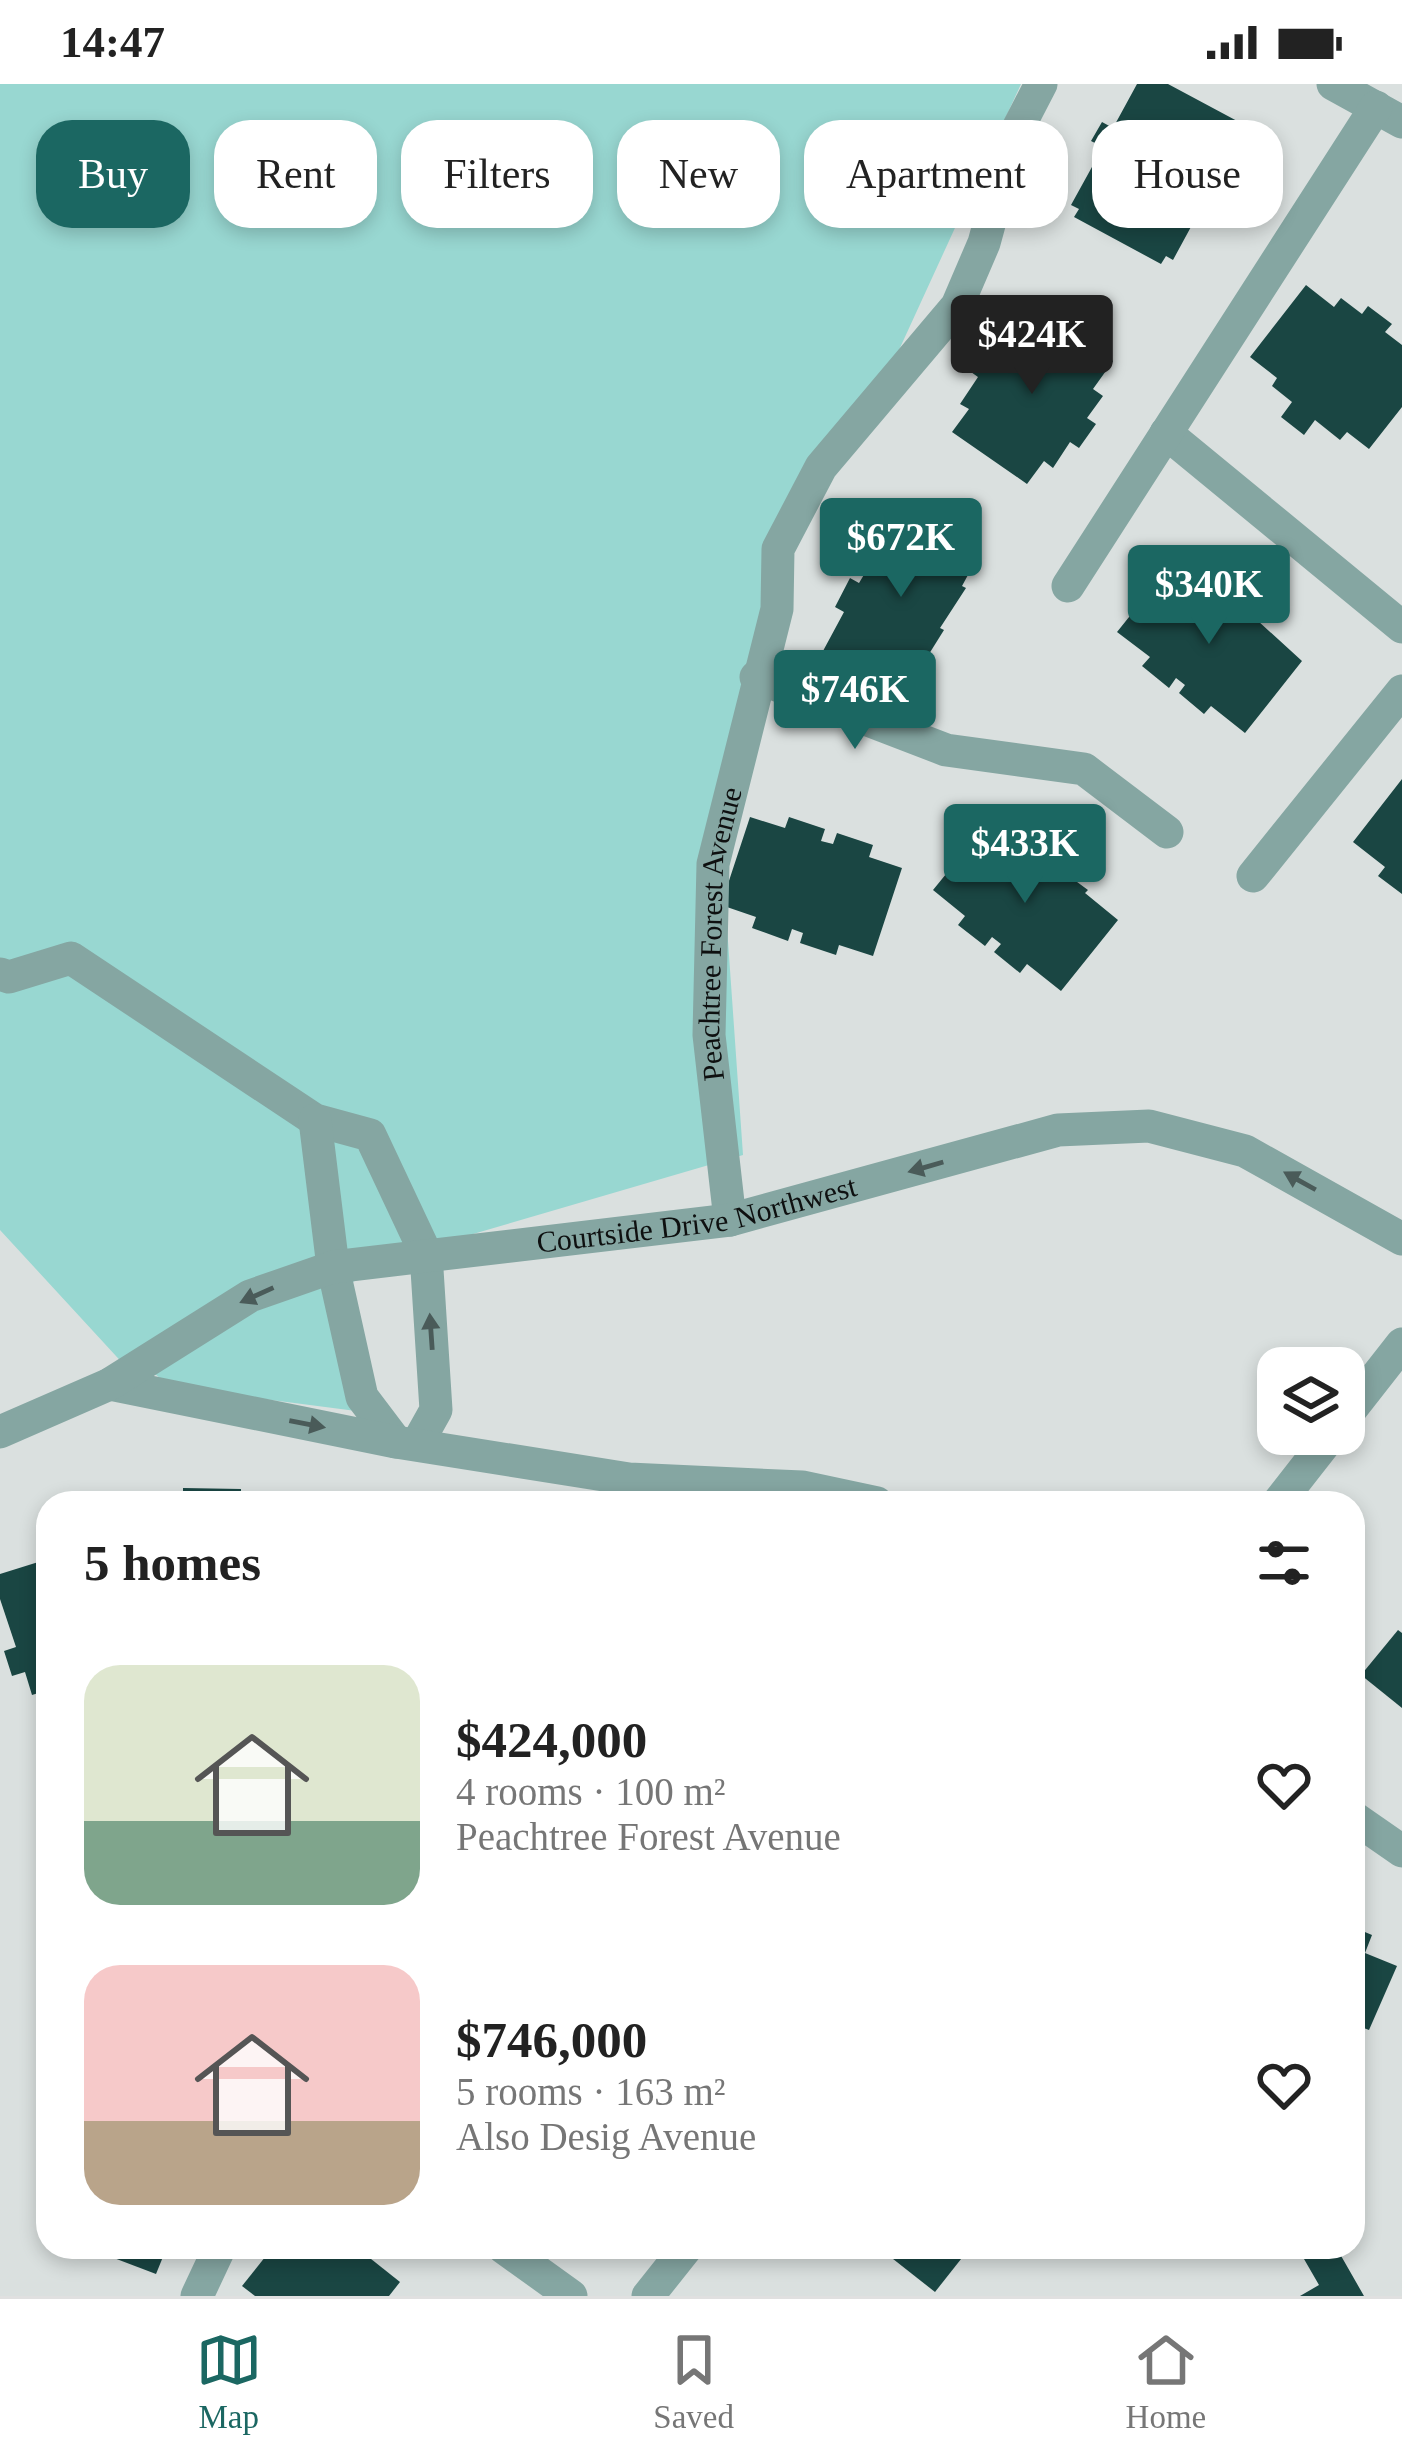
<!DOCTYPE html>
<meta charset="utf-8">
<style>
body{margin:0;font-family:"Times New Roman",serif;background:#f2f2f2;color:#222;height:100vh;display:flex;flex-direction:column;font-size:45px;white-space:nowrap}
*{box-sizing:border-box;margin:0}
p{font-size:39px;color:#767676}
.icon{flex:none;width:66px;height:66px;fill:none;stroke:currentColor;stroke-width:2;stroke-linecap:round;stroke-linejoin:round}
.map{position:relative;flex:1;overflow:hidden}
.drawer{position:absolute;left:36px;top:1407px;width:1329px;height:768px;display:flex;flex-direction:column;background:#fff;border-radius:36px;box-shadow:0 6px 18px #0003}
.drawer>*{flex:none}
.banner{position:absolute;left:36px;top:36px;width:1332px;height:108px;display:flex;gap:24px}
.tools{position:absolute;left:1257px;top:1263px;display:grid;gap:24px}
.tools a{display:grid;place-items:center;width:108px;height:108px;border-radius:24px;background:#fff;box-shadow:0 6px 18px #0003;font-size:60px}
.price{position:absolute;translate:-50% -102px;padding:0 27px;border-radius:12px;background:#1b6762;color:#fff;font-size:39px;line-height:78px;filter:drop-shadow(0 3px 6px #0008)}
.price::after{content:'';position:absolute;left:50%;top:72px;width:36px;height:27px;margin-left:-18px;background:inherit;clip-path:polygon(0 0,100% 0,50% 100%)}
.price.current{background:#222;color:#fff}
ul{padding:0;list-style:none}
li{display:flex;align-items:center;gap:36px;height:300px;padding:0 48px}
li span{display:grid;place-items:center;flex:none;width:336px;height:240px;border-radius:36px;color:#555}
li>.icon{margin-inline-start:auto}
span .icon{width:144px;height:144px;fill:#fffc;stroke-width:1}
li b{font-size:51px}
h2{display:flex;justify-content:space-between;align-items:center;height:144px;padding:0 48px;font-size:51px}
.pill{padding:0 42px;border-radius:36px;background:#fff;box-shadow:0 6px 18px #0003;font-size:42px;line-height:108px}
.pill.current{background:#1b6762;color:#fff}
.status{display:flex;justify-content:space-between;align-items:center;height:84px;padding:0 60px;background:#fff;direction:ltr}
.status svg{height:33px;fill:currentColor}
.tab-bar{display:flex;justify-content:space-around;align-items:center;height:168px;border-top:3px solid #e0e0e0;background:#fff;font-size:33px;color:#767676}
.tab-bar a{display:grid;justify-items:center;gap:6px}
.tab-bar .current{color:#1b6762}
.map>svg:first-child{display:block}
</style>
<div class="status"><b>14:47</b><svg viewBox="0 0 49 12"><path d="M0 12V9h3v3zM5 12V6h3v6zM10 12V3h3v9zM15 12V0h3v12zM26 1h20v11H26zM47 4h2v5h-2z"/></svg></div>
<div class="map">
<svg width="1402" height="2212" viewBox="0 0 1402 2212">
<rect width="100%" height="100%" fill="#dae0df"/>
<!-- green -->
<polygon fill="#98d7d1" points="0,0 1021,0 871,327 796,450 720,743 743,1071 425,1164 325,1211 356,1327 171,1303 155,1290 139,1297 0,1146"/>
<!-- building -->
<g fill="#1a4643">
<polygon points="1137,0 1168,0 1239,38 1233,48 1240,52 1215,98 1223,103 1213,122 1205,117 1173,176 1166,172 1161,180 1074,133 1079,125 1071,121 1103,63 1091,57 1102,38 1113,44"/>
<polygon points="1306,201 1334,223 1341,214 1362,230 1368,222 1392,240 1385,248 1402,261 1402,323 1369,365 1347,348 1340,356 1315,336 1304,351 1281,333 1292,318 1272,302 1277,294 1250,273"/>
<polygon points="1039,225 1113,277 1093,305 1103,312 1087,334 1096,340 1079,364 1070,358 1053,384 1044,377 1027,400 952,348 969,325 960,320 978,293 964,283 981,259 996,269 1011,248 1018,254"/>
<polygon points="900,424 981,467 962,502 966,504 940,544 944,546 904,610 823,567 844,528 835,523 850,494 859,499 865,489 855,484 870,454 881,459"/>
<polygon points="1174,477 1236,518 1233,522 1243,530 1246,526 1302,577 1245,649 1211,622 1204,630 1179,609 1185,601 1176,594 1169,604 1142,582 1150,573 1117,548"/>
<polygon points="1402,695 1402,810 1378,792 1385,783 1353,758"/>
<polygon points="750,733 785,744 789,733 825,745 821,757 833,760 837,749 873,761 869,773 902,784 873,872 839,861 836,871 800,859 803,849 792,845 788,857 752,844 756,833 721,821"/>
<polygon points="991,735 1088,806 1085,809 1118,836 1061,907 1027,880 1020,889 994,868 1001,860 992,853 985,862 958,841 965,832 933,806"/>
<polygon points="183,1404 241,1405 241,1419 183,1419"/>
<polygon points="48,1475 48,1606 32,1611 25,1588 12,1592 4,1567 16,1563 0,1515 0,1490"/>
<polygon points="1398,1546 1402,1549 1402,1624 1361,1591"/>
<polygon points="1353,1843 1372,1851 1365,1869 1397,1882 1369,1946 1353,1940"/>
<polygon points="85,2163 167,2163 156,2190"/>
<polygon points="273,2163 356,2163 400,2198 389,2212 255,2212 242,2202"/>
<polygon points="894,2163 956,2163 965,2170 935,2208 888,2171"/>
<polygon points="1325,2163 1336,2163 1364,2212 1300,2212 1319,2201 1304,2175"/>
</g>
<g fill="none" stroke-linecap="round" stroke-linejoin="round">
<!-- minor -->
<g stroke="#85a6a2" stroke-width="33">
<polyline points="1333,0 1402,38"/>
<polyline points="1166,349 1402,543"/>
<polyline points="1068,502 1376,23"/>
<polyline points="756,593 946,666 1084,685 1167,748"/>
<polyline points="1253,792 1402,607"/>
<polyline points="0,890 9,893 71,874 315,1036 370,1051 426,1170 436,1326 417,1360"/>
<polyline points="315,1036 333,1183 362,1313 396,1358"/>
<path id="s1" d="M 730,1136 L 709,951 L 713,780 L 777,525 L 778,465 L 821,383 L 957,222 L 984,159 L 1012,56 L 1041,0"/>
<polyline points="110,1300 396,1358 629,1395 802,1403 877,1419"/>
<polyline points="1344,1334 1402,1260"/>
<path id="s2" d="M 0,1348 L 110,1300 L 250,1212 L 333,1183 L 730,1136 L 1058,1046 L 1149,1042 L 1245,1067 L 1402,1155"/>
<polyline points="1278,1419 1332,1350"/>
<polyline points="1353,1733 1402,1767"/>
<polyline points="503,2163 571,2212"/>
<polyline points="197,2212 220,2163"/>
<polyline points="648,2212 687,2163"/>
</g>
</g>
<!-- one-way arrows -->
<defs><path id="oneway-solid" d="M-6-.8H1V-3.2L6.5 0L1 3.2V.8H-6Z" transform="scale(3)"/></defs>
<g fill="#4a5b59">
<use href="#oneway-solid" transform="translate(926 1083) rotate(164)"/>
<use href="#oneway-solid" transform="translate(1300 1097) rotate(-151)"/>
<use href="#oneway-solid" transform="translate(257 1211) rotate(156)"/>
<use href="#oneway-solid" transform="translate(431 1248) rotate(-94)"/>
<use href="#oneway-solid" transform="translate(307 1340) rotate(11)"/>
</g>
<g text-anchor="middle" stroke-width="12" stroke-linejoin="round" paint-order="stroke">
<!-- street labels -->
<g font-size="30" fill="#0e1010" stroke="#dae0df">
<text dy="10" stroke="none"><textPath href="#s1" startOffset="288">Peachtree Forest Avenue</textPath></text>
<text dy="10" stroke="none"><textPath href="#s2" startOffset="741">Courtside Drive Northwest</textPath></text>
</g>
</g>
</svg>
<div class="tools">
<a><svg class="icon" aria-label="layers" viewBox="0 0 24 24"><path d="M12 4l9 5-9 5-9-5zM3 14l9 5 9-5"/></svg></a>
</div>
<b class="price current" style="left:1032px;top:313px">$424K</b>
<b class="price" style="left:901px;top:516px">$672K</b>
<b class="price" style="left:1209px;top:563px">$340K</b>
<b class="price" style="left:855px;top:668px">$746K</b>
<b class="price" style="left:1025px;top:822px">$433K</b>
<div class="banner">
<a class="pill current">Buy</a>
<a class="pill">Rent</a>
<a class="pill">Filters</a>
<a class="pill">New</a>
<a class="pill">Apartment</a>
<a class="pill">House</a>
</div>
<section class="drawer">
<h2>5 homes<svg class="icon" aria-label="filters" viewBox="0 0 24 24"><path d="M4 7h16M4 17h16"/><circle cx="9" cy="7" r="2"/><circle cx="15" cy="17" r="2"/></svg></h2>
<ul>
<li><span style="background:linear-gradient(#dfe7d0 65%,#7fa58c 0)"><svg class="icon" aria-label="home" viewBox="0 0 24 24"><path d="M3 11l9-7 9 7M6 9v11h12V9"/></svg></span><div><b>$424,000</b><p>4 rooms · 100 m²</p><p>Peachtree Forest Avenue</p></div><svg class="icon" aria-label="heart" viewBox="0 0 24 24"><path d="M12 20l-8-8c-3-5 5-10 8-4 3-6 11-1 8 4z"/></svg></li>
<li><span style="background:linear-gradient(#f6c9c9 65%,#b9a48a 0)"><svg class="icon" aria-label="home" viewBox="0 0 24 24"><path d="M3 11l9-7 9 7M6 9v11h12V9"/></svg></span><div><b>$746,000</b><p>5 rooms · 163 m²</p><p>Also Desig Avenue</p></div><svg class="icon" aria-label="heart" viewBox="0 0 24 24"><path d="M12 20l-8-8c-3-5 5-10 8-4 3-6 11-1 8 4z"/></svg></li>
</ul>
</section>
</div>
<nav class="tab-bar">
<a class="current"><svg class="icon" aria-label="map" viewBox="0 0 24 24"><path d="M3 6l6-2 6 2 6-2v14l-6 2-6-2-6 2zM9 4v14M15 6v14"/></svg>Map</a>
<a><svg class="icon" aria-label="saved" viewBox="0 0 24 24"><path d="M7 4h10v16l-5-4-5 4z"/></svg>Saved</a>
<a><svg class="icon" aria-label="home" viewBox="0 0 24 24"><path d="M3 11l9-7 9 7M6 9v11h12V9"/></svg>Home</a>
</nav>
